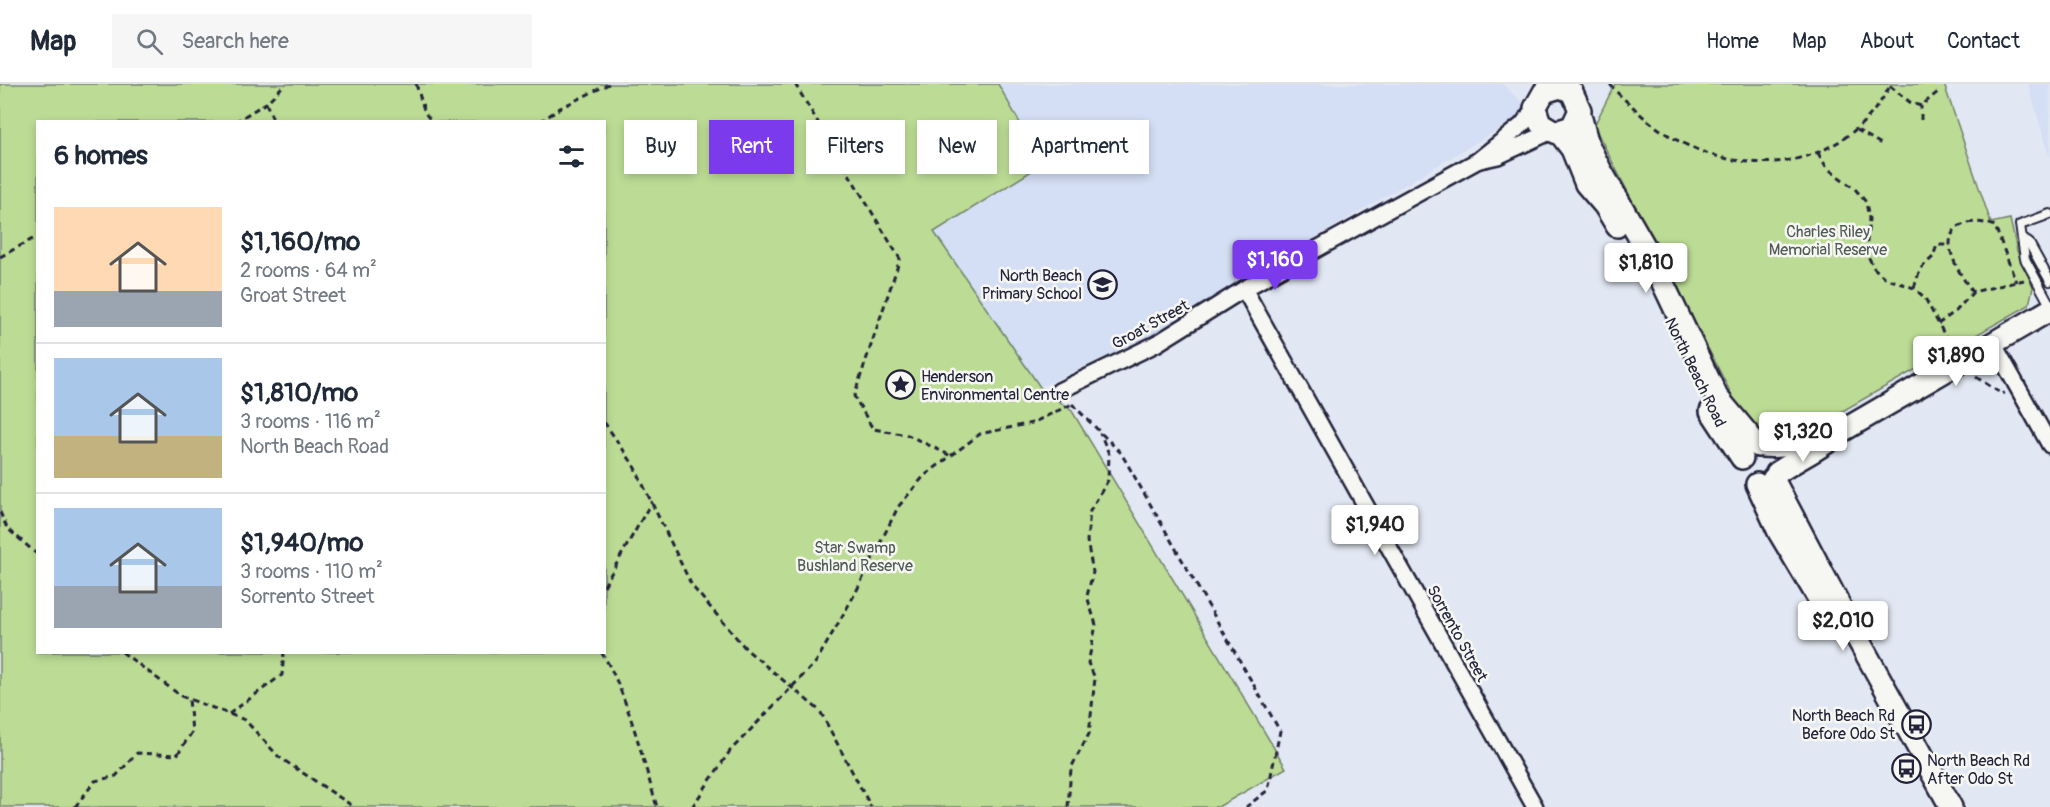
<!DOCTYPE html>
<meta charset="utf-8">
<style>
body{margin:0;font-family:Pangolin,sans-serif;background:#f6f6f7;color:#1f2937;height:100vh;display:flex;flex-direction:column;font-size:22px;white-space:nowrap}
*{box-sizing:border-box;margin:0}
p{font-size:20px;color:#747a83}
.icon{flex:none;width:33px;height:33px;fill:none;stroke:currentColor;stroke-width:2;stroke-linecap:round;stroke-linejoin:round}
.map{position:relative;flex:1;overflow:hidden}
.drawer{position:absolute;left:36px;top:36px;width:570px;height:534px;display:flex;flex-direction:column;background:#fff;border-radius:0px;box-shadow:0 3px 9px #0003}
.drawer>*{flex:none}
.top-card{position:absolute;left:624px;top:36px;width:570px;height:54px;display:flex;gap:12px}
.price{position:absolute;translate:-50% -51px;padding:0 14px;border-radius:6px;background:#fff;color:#222;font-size:20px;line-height:39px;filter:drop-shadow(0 2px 3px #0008)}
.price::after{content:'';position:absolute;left:50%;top:36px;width:18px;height:14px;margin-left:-9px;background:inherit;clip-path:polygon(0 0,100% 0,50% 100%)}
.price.selected{background:#7c3aed;color:#fff}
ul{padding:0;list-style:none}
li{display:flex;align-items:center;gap:18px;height:150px;padding:0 18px}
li+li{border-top:2px solid #e0e1e3}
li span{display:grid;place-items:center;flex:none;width:168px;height:120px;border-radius:0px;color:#555}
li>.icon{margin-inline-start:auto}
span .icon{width:72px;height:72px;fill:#fffc;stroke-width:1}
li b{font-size:26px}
h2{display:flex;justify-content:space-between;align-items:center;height:72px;padding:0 18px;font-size:26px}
.chip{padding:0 21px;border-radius:0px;background:#fff;box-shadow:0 3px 9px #0003;font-size:21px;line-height:54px}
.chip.selected{background:#7c3aed;color:#fff}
header{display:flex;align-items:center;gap:36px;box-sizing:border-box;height:84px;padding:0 30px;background:#fff;border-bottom:2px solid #e0e1e3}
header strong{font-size:28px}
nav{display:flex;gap:33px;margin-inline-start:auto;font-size:21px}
.search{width:420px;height:54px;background:#f6f6f7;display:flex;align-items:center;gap:15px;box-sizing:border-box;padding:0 21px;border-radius:0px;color:#747a83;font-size:22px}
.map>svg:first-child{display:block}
</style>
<header>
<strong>Map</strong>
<div class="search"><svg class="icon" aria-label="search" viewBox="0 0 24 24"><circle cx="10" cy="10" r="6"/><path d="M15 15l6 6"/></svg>Search here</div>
<nav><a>Home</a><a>Map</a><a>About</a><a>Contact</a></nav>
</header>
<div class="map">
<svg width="2050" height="723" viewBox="0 0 2050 723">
<rect width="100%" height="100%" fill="#e2e8f3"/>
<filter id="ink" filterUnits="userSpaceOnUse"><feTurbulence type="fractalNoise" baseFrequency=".0167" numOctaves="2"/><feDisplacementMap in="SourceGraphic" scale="12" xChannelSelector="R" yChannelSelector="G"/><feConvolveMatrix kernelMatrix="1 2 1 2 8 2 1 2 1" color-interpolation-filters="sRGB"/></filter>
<g filter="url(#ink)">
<!-- built -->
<g fill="#d4def4">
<polygon points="998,0 1502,0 1531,26 1148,253 1040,303 934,148 1043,80"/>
<polygon points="2028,0 2050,0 2050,74 2046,61"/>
</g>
<!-- green -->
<g fill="#bcdc95" stroke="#6f7f68" stroke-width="1.5" fill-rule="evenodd">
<path d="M 0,0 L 998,0 L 1043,80 L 934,148 L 1040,303 L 1072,327 L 1286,684 L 1218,723 L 0,723 ZM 38,38 L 604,38 L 604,568 L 38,568 Z"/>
<polygon points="1615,0 1944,0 1991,139 2010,135 2017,167 2033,203 2029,221 1788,358 1754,354 1594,42"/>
</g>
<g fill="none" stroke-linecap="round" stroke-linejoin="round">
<defs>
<g id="lane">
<polyline points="2050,130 2020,141 2025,175 2050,221"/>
<polyline points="2023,155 2029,159 2050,197"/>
</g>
<g id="street">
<polyline points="1480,76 1498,72 1552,47"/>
<polyline points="1244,205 1535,723"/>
<polyline points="1993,259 2050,361"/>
<polyline points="1059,307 1156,260 1244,205 1477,77 1522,41 1535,24"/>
</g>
<g id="secondary">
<polyline points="1554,0 1572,8 1580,26 1572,43 1555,48 1540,39 1535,24 1544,8 1560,3"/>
<polyline points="1580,31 1588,61 1600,85 1650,172 1717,313 1758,362"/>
<polyline points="1559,48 1572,65 1586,100 1605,122 1617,142"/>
<polyline points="1711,327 1742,374"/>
<path d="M 1762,362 C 1787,364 1795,359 1817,350"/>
<path d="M 1777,389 C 1799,374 1822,364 1842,347 L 2050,226"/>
<polyline points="1773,395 1844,530 1951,723"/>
<polyline points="1757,400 1779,448 1828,530"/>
</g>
</defs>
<!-- lane casing -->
<use href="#lane" stroke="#22223b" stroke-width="12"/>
<!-- street casing -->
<use href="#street" stroke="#22223b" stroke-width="20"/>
<!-- secondary casing -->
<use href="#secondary" stroke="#22223b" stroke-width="26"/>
<!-- path -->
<g stroke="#22223b" stroke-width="3" stroke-dasharray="6 4.5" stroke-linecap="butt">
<polyline points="416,0 425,29 432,38"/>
<polyline points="795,0 900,175 854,312 873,345 908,351 951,372"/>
<path d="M 1610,0 C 1617,10 1628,18 1636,26 C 1712,99 1839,101 1891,0"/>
<polyline points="1890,2 1911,19 1921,22 1939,7"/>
<polyline points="266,19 274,38"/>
<polyline points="1921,36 1921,22"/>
<polyline points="235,38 266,19 285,0"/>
<polyline points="540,38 560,24 609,0"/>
<polyline points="1857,46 1883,61"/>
<polyline points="1818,69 1827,84 1855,105 1866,118 1869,135 1866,168 1874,184 1885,194 1914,204 1925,214 1944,250 1956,262"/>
<polyline points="0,173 38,152"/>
<polyline points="1914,204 1920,185 1933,173 1937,161 1950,161"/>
<path d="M 1973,208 C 1964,197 1950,175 1950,160 C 1950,136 1979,135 1995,142 L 2016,198"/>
<polyline points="1938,240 1956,227 1973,208 2024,196"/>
<polyline points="1976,293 2002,310 2005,309"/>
<polyline points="1072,320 1121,369 1280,647 1268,706 1246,723"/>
<polyline points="604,338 633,380 692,502 747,566 820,627 871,723"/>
<polyline points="0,428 7,444 38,471"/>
<polyline points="604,502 652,417"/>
<polyline points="122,568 181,612 245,636 279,673 354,723"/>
<path d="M 601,568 C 626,604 644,680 657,723"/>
<polyline points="229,630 282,591 284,568"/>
<polyline points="75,723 95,697 116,692 137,669 177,671 192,648 189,615"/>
<polyline points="692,723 730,667 816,578 856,508 898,423 924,392 980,350 1032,339 1072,320"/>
<polyline points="1068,723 1071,684 1089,650 1095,594 1088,579 1096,541 1087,512 1093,488 1087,457 1090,427 1108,396 1109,370 1100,349"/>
</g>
<!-- lane -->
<use href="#lane" stroke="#f6f6f2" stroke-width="8"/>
<!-- street -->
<use href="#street" stroke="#f6f6f2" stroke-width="15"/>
<!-- secondary -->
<use href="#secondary" stroke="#f6f6f2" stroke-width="21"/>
</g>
</g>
<!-- icons -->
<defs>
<symbol id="school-ring" viewBox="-11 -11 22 22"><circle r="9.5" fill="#f6f6f2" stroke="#22223b" stroke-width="1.5"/><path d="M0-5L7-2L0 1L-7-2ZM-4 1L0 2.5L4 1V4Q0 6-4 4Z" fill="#22223b"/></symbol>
<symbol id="sight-ring" viewBox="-11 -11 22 22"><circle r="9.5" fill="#f6f6f2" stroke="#22223b" stroke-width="1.5"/><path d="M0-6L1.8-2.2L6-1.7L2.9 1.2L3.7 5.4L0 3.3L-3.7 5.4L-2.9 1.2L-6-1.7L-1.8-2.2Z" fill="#22223b"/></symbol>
<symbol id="bus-ring" viewBox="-11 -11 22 22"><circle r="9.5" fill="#f6f6f2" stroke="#22223b" stroke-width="1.5"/><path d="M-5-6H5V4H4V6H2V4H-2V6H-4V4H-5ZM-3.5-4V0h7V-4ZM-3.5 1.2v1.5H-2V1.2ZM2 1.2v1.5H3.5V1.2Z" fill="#22223b"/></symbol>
</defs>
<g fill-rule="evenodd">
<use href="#school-ring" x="1086" y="184" width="33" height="33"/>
<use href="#sight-ring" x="884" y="284" width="33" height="33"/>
<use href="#bus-ring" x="1900" y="624" width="33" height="33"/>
<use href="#bus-ring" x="1890" y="668" width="33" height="33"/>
</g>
<g text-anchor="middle" stroke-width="5" stroke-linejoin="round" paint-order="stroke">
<!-- park labels -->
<g font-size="16" fill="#505a56" stroke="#f6f6f2">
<text x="1828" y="153">Charles Riley<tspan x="1828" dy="18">Memorial Reserve</tspan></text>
<text x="855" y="469">Star Swamp<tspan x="855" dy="18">Bushland Reserve</tspan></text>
</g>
<!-- poi labels -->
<g font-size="16" fill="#22223b" stroke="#f6f6f2" text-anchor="end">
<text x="1082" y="197">North Beach<tspan x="1082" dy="18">Primary School</tspan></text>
<text x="921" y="298" text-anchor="start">Henderson<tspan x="921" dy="18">Environmental Centre</tspan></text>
<text x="1895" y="637">North Beach Rd<tspan x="1895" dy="18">Before Odo St</tspan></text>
<text x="1927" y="682" text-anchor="start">North Beach Rd<tspan x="1927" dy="18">After Odo St</tspan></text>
</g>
<!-- street labels -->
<g font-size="16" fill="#22223b" stroke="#f6f6f2">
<text transform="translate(1150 240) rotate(-29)" y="6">Groat Street</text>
<text transform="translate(1696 288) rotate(64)" y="6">North Beach Road</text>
<text transform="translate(1458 549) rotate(61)" y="6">Sorrento Street</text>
</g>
</g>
</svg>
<b class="price selected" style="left:1275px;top:207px">$1,160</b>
<b class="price" style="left:1646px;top:210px">$1,810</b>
<b class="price" style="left:1956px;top:303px">$1,890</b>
<b class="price" style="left:1803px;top:379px">$1,320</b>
<b class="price" style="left:1375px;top:472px">$1,940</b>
<b class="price" style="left:1843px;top:568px">$2,010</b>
<div class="top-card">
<a class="chip">Buy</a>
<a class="chip selected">Rent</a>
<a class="chip">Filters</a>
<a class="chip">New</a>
<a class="chip">Apartment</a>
</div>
<section class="drawer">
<h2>6 homes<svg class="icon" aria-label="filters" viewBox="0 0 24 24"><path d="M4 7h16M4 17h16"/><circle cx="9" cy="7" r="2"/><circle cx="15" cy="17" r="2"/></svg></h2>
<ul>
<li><span style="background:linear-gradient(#ffd9b3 70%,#9aa5b1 0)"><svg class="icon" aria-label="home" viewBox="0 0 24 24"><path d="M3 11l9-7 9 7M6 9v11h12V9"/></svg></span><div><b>$1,160/mo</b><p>2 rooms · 64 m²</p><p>Groat Street</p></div></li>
<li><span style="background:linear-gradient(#a9c7e8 65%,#c2b280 0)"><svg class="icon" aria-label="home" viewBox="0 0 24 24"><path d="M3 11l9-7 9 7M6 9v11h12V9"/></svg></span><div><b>$1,810/mo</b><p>3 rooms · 116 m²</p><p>North Beach Road</p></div></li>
<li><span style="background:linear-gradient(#a9c7e8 65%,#9aa5b1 0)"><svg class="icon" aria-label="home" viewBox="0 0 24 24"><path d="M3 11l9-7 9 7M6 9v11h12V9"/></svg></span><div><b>$1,940/mo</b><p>3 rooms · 110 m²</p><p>Sorrento Street</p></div></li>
</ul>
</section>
</div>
